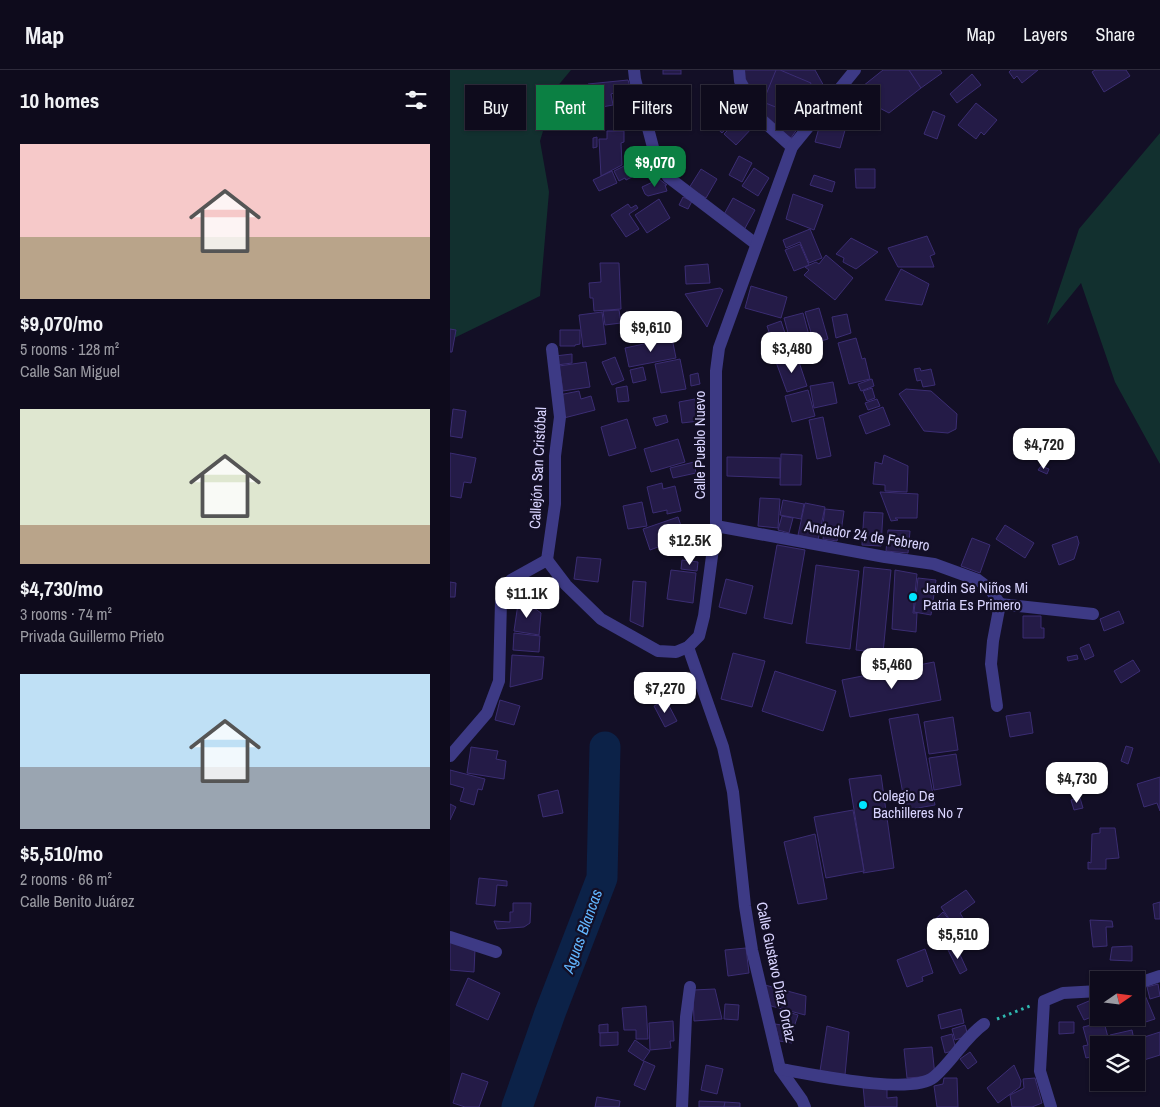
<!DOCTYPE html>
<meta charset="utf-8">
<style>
body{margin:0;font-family:"Archivo Narrow",sans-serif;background:#171425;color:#f1f3f6;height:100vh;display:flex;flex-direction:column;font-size:19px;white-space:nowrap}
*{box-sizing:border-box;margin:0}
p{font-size:16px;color:#9b9ba3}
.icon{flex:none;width:28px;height:28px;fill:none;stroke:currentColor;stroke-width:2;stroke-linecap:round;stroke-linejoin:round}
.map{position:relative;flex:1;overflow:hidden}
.sheet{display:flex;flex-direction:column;background:#0e0b1c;width:450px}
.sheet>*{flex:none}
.top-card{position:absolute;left:15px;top:15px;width:475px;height:45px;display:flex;gap:10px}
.needle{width:32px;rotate:76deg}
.fabs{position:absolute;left:640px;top:901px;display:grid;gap:10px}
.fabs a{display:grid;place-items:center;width:55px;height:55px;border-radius:0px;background:#0e0b1c;box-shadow:0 1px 4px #0004,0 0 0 1px #2e2b3b;font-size:25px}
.price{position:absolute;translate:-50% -42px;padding:0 11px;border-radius:10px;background:#fff;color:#222;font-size:16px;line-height:32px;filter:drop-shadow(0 1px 2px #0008)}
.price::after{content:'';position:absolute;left:50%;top:30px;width:15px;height:11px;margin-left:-8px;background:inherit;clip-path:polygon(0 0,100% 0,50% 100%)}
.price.active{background:#0b8043;color:#fff}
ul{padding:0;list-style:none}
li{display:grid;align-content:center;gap:10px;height:265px;padding:0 20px}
li span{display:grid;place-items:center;height:155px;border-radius:0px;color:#555}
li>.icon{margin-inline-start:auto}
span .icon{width:90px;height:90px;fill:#fffc;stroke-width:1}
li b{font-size:21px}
h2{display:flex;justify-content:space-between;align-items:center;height:60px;padding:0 20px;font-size:21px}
.chip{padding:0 18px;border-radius:0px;background:#0e0b1c;box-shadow:0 1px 4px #0004,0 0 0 1px #2e2b3b;font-size:18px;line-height:45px}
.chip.active{background:#0b8043;color:#fff}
header{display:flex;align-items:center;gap:30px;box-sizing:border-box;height:70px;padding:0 25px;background:#0e0b1c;border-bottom:1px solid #2e2b3b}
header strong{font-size:24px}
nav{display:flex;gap:28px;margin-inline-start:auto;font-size:18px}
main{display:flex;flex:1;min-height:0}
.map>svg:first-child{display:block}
</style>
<header>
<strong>Map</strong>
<nav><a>Map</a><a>Layers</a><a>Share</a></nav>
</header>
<main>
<section class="sheet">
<h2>10 homes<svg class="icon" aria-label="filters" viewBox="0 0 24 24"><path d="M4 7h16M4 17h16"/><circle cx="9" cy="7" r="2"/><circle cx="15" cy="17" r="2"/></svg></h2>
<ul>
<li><span style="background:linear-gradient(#f6c9c9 60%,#b9a48a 0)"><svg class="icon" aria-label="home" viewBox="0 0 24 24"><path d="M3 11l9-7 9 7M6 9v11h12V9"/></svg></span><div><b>$9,070/mo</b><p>5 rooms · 128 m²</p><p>Calle San Miguel</p></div></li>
<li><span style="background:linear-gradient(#dfe7d0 75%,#b9a48a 0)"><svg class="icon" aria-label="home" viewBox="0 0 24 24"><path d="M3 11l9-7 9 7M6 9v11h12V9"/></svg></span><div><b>$4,730/mo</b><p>3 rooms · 74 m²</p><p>Privada Guillermo Prieto</p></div></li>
<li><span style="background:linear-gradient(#bfe0f5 60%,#9aa5b1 0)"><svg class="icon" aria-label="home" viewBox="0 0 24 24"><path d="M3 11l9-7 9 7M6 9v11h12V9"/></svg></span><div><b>$5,510/mo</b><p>2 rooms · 66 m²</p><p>Calle Benito Juárez</p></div></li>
</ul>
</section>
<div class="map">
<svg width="710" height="1037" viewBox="0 0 710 1037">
<rect width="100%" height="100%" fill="#130f26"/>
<!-- green -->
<g fill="#12302f">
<polygon points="0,0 121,0 106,18 90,71 99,122 90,226 0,270"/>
<polygon points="710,63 710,394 665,312 631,213 597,255 629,159"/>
</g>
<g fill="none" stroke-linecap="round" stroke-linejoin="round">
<!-- river -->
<polyline stroke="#0c2248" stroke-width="31" points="67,1037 100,943 152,808 155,677"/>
</g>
<!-- building -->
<g fill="#241b47" stroke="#3b2d73">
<rect x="213" y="0" width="18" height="4"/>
<polygon points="292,0 365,0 375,18 341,68 318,53 292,6"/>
<polygon points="326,0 330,0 361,13 348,46 313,32"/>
<polygon points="433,0 459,0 471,18 439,43 403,24"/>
<polygon points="459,0 490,0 492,3 471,18"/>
<polygon points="561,0 588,0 572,13 567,6 564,9 559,2"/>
<polygon points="645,0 676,0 680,6 654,22 642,2"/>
<polygon points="522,4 531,15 507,33 500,24"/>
<polygon points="178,10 183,27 181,28 178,18 164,20 164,23 161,24 163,35 152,37 152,43 140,45 138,14"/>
<polygon points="204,17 232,17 232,41 203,40"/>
<polygon points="283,22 296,38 272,63 257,49"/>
<polygon points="398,23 413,37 409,51 383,43 384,38 393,40"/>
<polygon points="526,33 547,50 534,65 531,62 526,69 508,55"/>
<polygon points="483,41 495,46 487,69 474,64"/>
<polygon points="294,44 304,56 286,75 274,64"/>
<polygon points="372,47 397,53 390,78 365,72"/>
<polygon points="157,61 174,61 174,72 171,73 172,95 151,106 149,69 157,69"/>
<polygon points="147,67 147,77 143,78 143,68"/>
<polygon points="289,86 302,93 292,112 279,105"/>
<polygon points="182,92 188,104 176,110 175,108 169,111 164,101"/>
<polygon points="304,98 319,108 308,126 292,116"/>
<polygon points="251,99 267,109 256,128 239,118"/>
<polygon points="405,99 425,99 425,118 406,118"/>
<polygon points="162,101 167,113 149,121 143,110"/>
<polygon points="364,105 385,112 382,122 360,115"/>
<polygon points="209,109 217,115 215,115 217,121 198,126 195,124 192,117"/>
<polygon points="343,124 373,135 364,160 336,149"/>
<polygon points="233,127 242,131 238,139 229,135"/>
<polygon points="283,128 305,140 294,160 272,148"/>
<polygon points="209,129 220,148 197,163 185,145"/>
<polygon points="178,134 181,138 186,135 188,138 179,144 189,159 176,167 161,145"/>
<polygon points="360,159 372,188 359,193 350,172 336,178 333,170"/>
<polygon points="477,166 485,184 480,186 484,197 448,197 438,178"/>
<polygon points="401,168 428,182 406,199 393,192 394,188 386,184"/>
<polygon points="350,174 359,195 344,201 335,180"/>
<polygon points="376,185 403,208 385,230 354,205 359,200 355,197 366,192 369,194"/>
<polygon points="150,193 169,193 171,239 144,241 143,228 140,228 139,213 151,212"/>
<polygon points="258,194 260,213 236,214 235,196"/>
<polygon points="451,199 479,214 472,235 435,230"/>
<polygon points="301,216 337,227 331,248 295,238"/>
<polygon points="270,218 273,220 257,257 235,224"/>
<polygon points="369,238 378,269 364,273 355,242"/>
<polygon points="169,240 171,253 155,255 153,241"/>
<polygon points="152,242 156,274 133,277 129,245"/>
<polygon points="353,243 360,269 341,274 334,248"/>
<polygon points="397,244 401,263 386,268 382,247"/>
<polygon points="331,251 341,281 327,286 317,256"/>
<polygon points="0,259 6,260 2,282 0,282"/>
<polygon points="110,260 130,260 130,274 125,275 125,276 110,276"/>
<polygon points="222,268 226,288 179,297 175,278"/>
<polygon points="406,268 412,289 415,288 420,309 399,314 388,273"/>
<polygon points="122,284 122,293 107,295 105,286"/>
<polygon points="347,286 357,316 337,322 326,292"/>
<polygon points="165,287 174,310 162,315 152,292"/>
<polygon points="230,289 236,319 211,323 205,294"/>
<polygon points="136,292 140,317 113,321 109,296"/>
<polygon points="193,297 196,310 183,313 180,300"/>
<polygon points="470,298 471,301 481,299 485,315 473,317 471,310 467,311 464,299"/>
<polygon points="248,303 250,314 241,316 240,305"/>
<polygon points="422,309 424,316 411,321 408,314"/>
<polygon points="383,312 387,333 364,338 360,316"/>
<polygon points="177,316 179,331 168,332 166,318"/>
<polygon points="422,318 425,328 417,331 413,321"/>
<polygon points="456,319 481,321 507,344 506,359 498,363 474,361 449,324"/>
<polygon points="358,320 365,346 342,352 335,326"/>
<polygon points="129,321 131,329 141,326 145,340 114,348 109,325"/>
<polygon points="245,329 249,351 232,353 229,332"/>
<polygon points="427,329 430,336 418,340 415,333"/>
<polygon points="433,337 440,355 416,364 409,346"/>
<polygon points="3,339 16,341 12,368 0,366"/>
<polygon points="216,345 218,352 206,356 203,348"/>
<polygon points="373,347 381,386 367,389 359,350"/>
<polygon points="177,349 186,378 159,386 151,357"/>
<polygon points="228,369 235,392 201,402 194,379"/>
<polygon points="0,383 26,388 21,413 14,412 11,428 0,426"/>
<polygon points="331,384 352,385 351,415 330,415"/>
<polygon points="434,385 458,396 457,422 435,421 435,415 423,414 425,392 432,394"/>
<polygon points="277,387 330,388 330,408 277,406"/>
<polygon points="244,392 246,403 223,408 220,398"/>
<polygon points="591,396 599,399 597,404 588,400"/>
<polygon points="212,413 213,419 225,416 231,441 217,444 217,440 203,443 197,417"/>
<polygon points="430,422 468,424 467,448 445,448 448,450 441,451"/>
<polygon points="310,428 330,429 328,458 308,456"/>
<polygon points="333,430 354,434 351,449 330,445"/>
<polygon points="192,432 197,456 178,459 173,436"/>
<polygon points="355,433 375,437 368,470 348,465"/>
<polygon points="375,439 394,441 391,462 389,462 387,471 373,469 374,461 372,461"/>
<polygon points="414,442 433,443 431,476 412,475"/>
<polygon points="332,446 343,448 339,463 328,460"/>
<polygon points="228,447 235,467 200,480 193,459"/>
<polygon points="555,455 584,473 575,488 546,469"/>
<polygon points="438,460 460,461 458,483 436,481"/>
<polygon points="627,466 629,473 624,489 609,495 602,475"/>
<polygon points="522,468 540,475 530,503 511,496"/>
<polygon points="327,475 355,480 342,554 314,548"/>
<polygon points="127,487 151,489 148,512 124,509"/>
<polygon points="232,490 248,492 247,501 231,499"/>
<polygon points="366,495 409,501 400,579 356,573"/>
<polygon points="414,497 441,500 433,583 406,580"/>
<polygon points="221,500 246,503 243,533 217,529"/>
<polygon points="445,500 467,504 463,543 467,543 466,562 442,559"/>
<polygon points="468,508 486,510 481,545 464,542"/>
<polygon points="276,509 303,516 296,544 269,537"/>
<polygon points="183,511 196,512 193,557 180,551"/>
<polygon points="0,512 6,513 5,527 0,527"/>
<polygon points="69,527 91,543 89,565 64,561"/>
<polygon points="669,541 674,553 654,561 650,549"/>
<polygon points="573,546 591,546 591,558 594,558 594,568 573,568"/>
<polygon points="64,563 90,566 89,582 63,580"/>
<polygon points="639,574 644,586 635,590 630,578"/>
<polygon points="283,583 315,591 302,637 271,629"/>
<polygon points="62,585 94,587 92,609 60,617"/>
<polygon points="627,585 628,589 618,591 617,587"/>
<polygon points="683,590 690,601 671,613 664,601"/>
<polygon points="484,592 491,630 400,647 392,610"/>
<polygon points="325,601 386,621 373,661 312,641"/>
<polygon points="50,630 70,636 64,655 45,650"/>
<polygon points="216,630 227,651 215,657 204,636"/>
<polygon points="580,642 583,663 560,667 556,646"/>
<polygon points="468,644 485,735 456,740 439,649"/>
<polygon points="503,647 508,680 479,684 474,652"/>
<polygon points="676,676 683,678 678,694 671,691"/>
<polygon points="21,677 48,681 46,689 56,691 54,709 17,703"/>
<polygon points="506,684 511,715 484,720 479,688"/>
<polygon points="0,700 35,709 32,720 28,719 24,735 10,731 14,718 0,714"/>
<polygon points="431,705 444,798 413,803 414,801 399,709"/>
<polygon points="710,707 710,741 707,733 694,737 687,714"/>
<polygon points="108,720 113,743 93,747 88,725"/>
<polygon points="630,728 633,738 624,740 621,730"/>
<polygon points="0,734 6,737 0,750"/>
<polygon points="403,740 414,801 376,808 364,747"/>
<polygon points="650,758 665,758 669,788 656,789 656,799 638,799 638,792 641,793 642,764 650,763"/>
<polygon points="365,764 377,829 348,834 334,772"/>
<polygon points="29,808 57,811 57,816 47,815 45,836 26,834"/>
<polygon points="516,820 525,832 510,843 516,853 507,860 491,837"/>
<polygon points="710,832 710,849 705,849 703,834"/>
<polygon points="63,833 81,833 80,853 74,857 47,859 44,851 60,852 60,842 63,842"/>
<polygon points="493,842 507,860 506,864 508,868 484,877 480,869 484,867 478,856"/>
<polygon points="640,850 662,851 663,857 656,857 657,876 643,877"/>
<polygon points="0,872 25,879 24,902 0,900"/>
<polygon points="506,876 517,900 510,904 498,880"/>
<polygon points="682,876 682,891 660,890 662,877"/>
<polygon points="296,878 299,903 278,906 275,880"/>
<polygon points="475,879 483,903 472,907 473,911 457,917 447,890"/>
<polygon points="18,908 50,923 38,950 6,935"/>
<polygon points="708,914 710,926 700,929 697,917"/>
<polygon points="315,915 356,926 355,945 321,936"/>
<polygon points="692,918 705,949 686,955 684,948 686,948 686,920"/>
<polygon points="265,919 272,949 244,951 243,920"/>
<polygon points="646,928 649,934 649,944 634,950 627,936"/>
<polygon points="275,934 289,935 288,950 274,949"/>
<polygon points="196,936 198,969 186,969 186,960 174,960 172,938"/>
<polygon points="511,939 514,953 491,959 488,945"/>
<polygon points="335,941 348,945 344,957 333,955"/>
<polygon points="223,951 224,971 220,971 221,978 200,980 199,953"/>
<polygon points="609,952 624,952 624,963 609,964"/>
<polygon points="654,952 660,975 649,975 649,985 636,988 633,976 638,975 633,957"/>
<polygon points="158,954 158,963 149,963 149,955"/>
<polygon points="325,954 344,957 342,973 329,971"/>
<polygon points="515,955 518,966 505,970 502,959"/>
<polygon points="377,956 399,962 395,1005 370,1001"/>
<polygon points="682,960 685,975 662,975 660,965"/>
<polygon points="168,962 168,975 150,976 150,963"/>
<polygon points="710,962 710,985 694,990 688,969"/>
<polygon points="502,964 506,980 495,983 491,967"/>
<polygon points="185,970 200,981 193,991 178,981"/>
<polygon points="482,977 485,1006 457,1008 454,979"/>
<polygon points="520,982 527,992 518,999 510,989"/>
<polygon points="649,987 649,1006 646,1007 644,988"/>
<polygon points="194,991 205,996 195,1020 184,1015"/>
<polygon points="256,995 273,999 267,1024 251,1020"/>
<polygon points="564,995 571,1011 570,1017 548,1033 537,1018"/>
<polygon points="12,1003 38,1012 29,1037 15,1037 3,1033"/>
<polygon points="494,1008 507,1008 508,1037 487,1037 484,1016 493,1014"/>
<polygon points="585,1008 592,1033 582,1037 562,1037 560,1025 574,1018 573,1009"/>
<polygon points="437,1014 437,1028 447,1027 447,1037 415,1037 413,1016"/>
<polygon points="147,1027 170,1031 169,1037 145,1037"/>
<polygon points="249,1031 275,1032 274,1037 249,1037"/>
<polygon points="275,1032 290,1033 290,1037 274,1037"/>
</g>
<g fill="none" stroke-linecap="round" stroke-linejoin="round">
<!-- path -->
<polyline stroke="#2fb8b0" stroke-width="3" stroke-dasharray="2.5 4" stroke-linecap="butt" points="547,949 580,936"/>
<!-- minor -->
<g stroke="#3d3a85" stroke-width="12">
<polyline points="184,0 185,9 204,81 218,107 306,174"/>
<polyline points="289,0 290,11 312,50 342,77"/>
<polyline points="266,456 435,487 484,494 528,510 540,519 550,534"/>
<polyline points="97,490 105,434 105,386 110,347 102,279"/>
<polyline points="550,534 643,544"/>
<polyline points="238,577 273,677 283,722 295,836 302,880 330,999 352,1030 355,1037"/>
<polyline points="547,636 541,594 543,571 550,534"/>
<polyline points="0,686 37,643 49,611 51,531 61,510 97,490 116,515 151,549 208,581 226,582 238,577 249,566 254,546 266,456 266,301 269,278 342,77 405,0"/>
<polyline points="0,867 46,882"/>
<polyline points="686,914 710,906"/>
<path d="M 330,999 C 361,1004 461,1026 484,1007 C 503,991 514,968 534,954"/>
<polyline points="232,1037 236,947 240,917"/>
<polyline points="601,1037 590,1001 594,931 613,923 649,921"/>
</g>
</g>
<!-- markers -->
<g fill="#00e5ff" stroke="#130f26" stroke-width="2">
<circle cx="463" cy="527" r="5"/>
<circle cx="413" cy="735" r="5"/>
</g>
<g text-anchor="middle" stroke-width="4.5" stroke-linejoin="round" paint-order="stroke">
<!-- street labels -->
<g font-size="15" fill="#d9d4ff" stroke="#130f26">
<text transform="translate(250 375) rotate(-90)" y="5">Calle Pueblo Nuevo</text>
<text transform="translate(88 398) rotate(-87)" y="5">Callejón San Cristóbal</text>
<text transform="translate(417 466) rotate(9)" y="5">Andador 24 de Febrero</text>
<text transform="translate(326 902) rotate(78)" y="5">Calle Gustavo Díaz Ordaz</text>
</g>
<!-- poi labels -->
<g font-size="15" fill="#d9d4ff" stroke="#130f26" text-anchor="start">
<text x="473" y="523">Jardin Se Niños Mi<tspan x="473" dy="17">Patria Es Primero</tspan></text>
<text x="423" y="731">Colegio De<tspan x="423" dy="17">Bachilleres No 7</tspan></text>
</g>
<!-- water labels -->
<g font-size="16" font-style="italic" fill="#62b6ff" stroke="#130f26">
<text transform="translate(132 861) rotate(-70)" y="6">Aguas Blancas</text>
</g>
</g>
</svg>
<div class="fabs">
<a><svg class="needle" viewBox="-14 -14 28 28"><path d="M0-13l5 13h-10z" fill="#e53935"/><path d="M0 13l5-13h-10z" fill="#9b9ba3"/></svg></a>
<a><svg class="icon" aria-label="layers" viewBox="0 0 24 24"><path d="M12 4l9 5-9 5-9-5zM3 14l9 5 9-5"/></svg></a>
</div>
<b class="price active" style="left:205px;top:118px">$9,070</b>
<b class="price" style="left:201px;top:283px">$9,610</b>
<b class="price" style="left:342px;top:304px">$3,480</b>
<b class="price" style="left:594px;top:400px">$4,720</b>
<b class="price" style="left:240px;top:496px">$12.5K</b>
<b class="price" style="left:77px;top:549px">$11.1K</b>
<b class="price" style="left:442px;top:620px">$5,460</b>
<b class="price" style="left:215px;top:644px">$7,270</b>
<b class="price" style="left:627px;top:734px">$4,730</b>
<b class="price" style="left:508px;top:890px">$5,510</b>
<div class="top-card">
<a class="chip">Buy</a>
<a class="chip active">Rent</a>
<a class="chip">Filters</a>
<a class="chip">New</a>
<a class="chip">Apartment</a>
</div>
</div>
</main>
